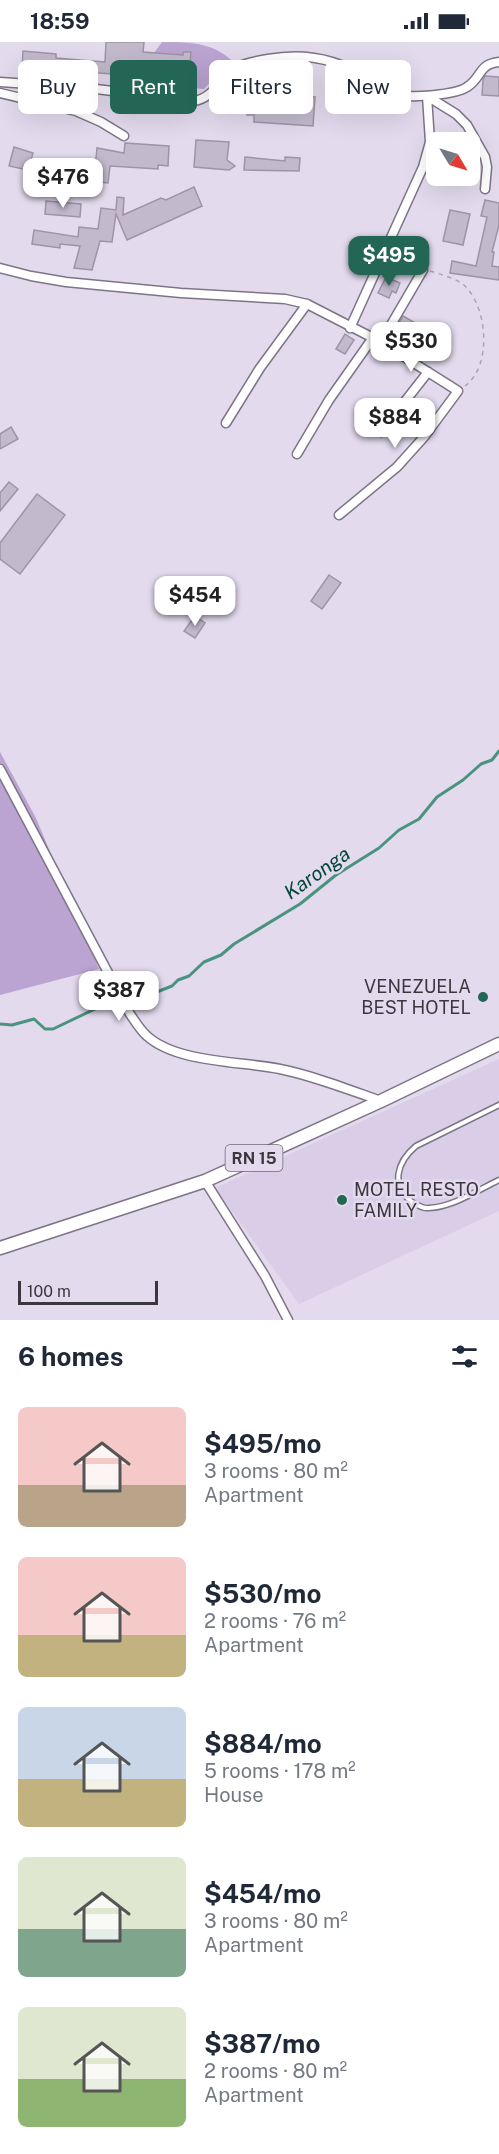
<!DOCTYPE html>
<meta charset="utf-8">
<style>
body{margin:0;font-family:"Public Sans",sans-serif;background:#f6f6f7;color:#1f2937;height:100vh;display:flex;flex-direction:column;font-size:22px;white-space:nowrap}
*{box-sizing:border-box;margin:0}
p{font-size:20px;color:#747a83}
.icon{flex:none;width:33px;height:33px;fill:none;stroke:currentColor;stroke-width:2;stroke-linecap:round;stroke-linejoin:round}
.map{position:relative;height:1278px;overflow:hidden}
.sheet{display:flex;flex-direction:column;background:#fff;flex:1}
.sheet>*{flex:none}
.top-card{position:absolute;left:18px;top:18px;width:464px;height:54px;display:flex;gap:12px}
.needle{width:39px;rotate:128deg}
.buttons{position:absolute;left:426px;top:90px;display:grid;gap:12px}
.buttons a{display:grid;place-items:center;width:54px;height:54px;border-radius:9px;background:#fff;box-shadow:0 6px 24px #0002;font-size:30px}
.scale{position:absolute;left:18px;bottom:15px;width:140px;box-sizing:border-box;padding-left:6px;border:3px solid #3a373e;border-top:0;font-size:16px;line-height:21px;white-space:nowrap;color:#3a373e;-webkit-text-stroke:4px #e3daee;paint-order:stroke}
.price{position:absolute;translate:-50% -51px;padding:0 14px;border-radius:12px;background:#fff;color:#222;font-size:20px;line-height:39px;filter:drop-shadow(0 2px 3px #0008)}
.price::after{content:'';position:absolute;left:50%;top:36px;width:18px;height:14px;margin-left:-9px;background:inherit;clip-path:polygon(0 0,100% 0,50% 100%)}
.price.active{background:#246655;color:#fff}
ul{padding:0;list-style:none}
li{display:flex;align-items:center;gap:18px;height:150px;padding:0 18px}
li span{display:grid;place-items:center;flex:none;width:168px;height:120px;border-radius:9px;color:#555}
li>.icon{margin-inline-start:auto}
span .icon{width:72px;height:72px;fill:#fffc;stroke-width:1}
li b{font-size:26px}
h2{display:flex;justify-content:space-between;align-items:center;height:72px;padding:0 18px;font-size:26px}
.chip{padding:0 21px;border-radius:9px;background:#fff;box-shadow:0 6px 24px #0002;font-size:21px;line-height:54px}
.chip.active{background:#246655;color:#fff}
.status{display:flex;justify-content:space-between;align-items:center;height:42px;padding:0 30px;background:#fff;direction:ltr}
.status svg{height:16px;fill:currentColor}
.map>svg:first-child{display:block}
</style>
<div class="status"><b>18:59</b><svg viewBox="0 0 49 12"><path d="M0 12V9h3v3zM5 12V6h3v6zM10 12V3h3v9zM15 12V0h3v12zM26 1h20v11H26zM47 4h2v5h-2z"/></svg></div>
<div class="map">
<svg width="499" height="1278" viewBox="0 0 499 1278">
<rect width="100%" height="100%" fill="#e3daee"/>
<!-- built -->
<polygon fill="#dacde8" points="499,1017 499,1169 299,1262 215,1146"/>
<!-- green -->
<g fill="#bba4d2">
<path d="M 162,0 C 187,0 212,0 231,18 L 204,47 L 156,43 L 157,30 L 189,32 L 191,11 L 184,10 L 183,13 L 154,11 Z"/>
<polygon points="0,710 36,776 99,927 0,953"/>
</g>
<g fill="none" stroke-linecap="round" stroke-linejoin="round">
<!-- stream -->
<g stroke="#4a937f" stroke-width="3">
<polyline points="139,957 172,944 178,938 189,934 204,920 221,913 234,902 300,862 336,833 379,806 399,788 419,777 437,755 463,738 481,722 492,718 499,709"/>
<polyline points="0,982 12,983 34,977 45,987 53,987 97,966"/>
</g>
</g>
<!-- building -->
<g fill="#c3b9cd" stroke="#9e94a7" stroke-width="1.5">
<polygon points="106,0 144,0 143,10 183,13 183,10 191,10 189,32 142,29 141,34 55,28 54,31 28,30 28,26 22,26 23,9 56,12 56,16 105,20"/>
<polygon points="485,34 499,35 499,54 482,53 483,38"/>
<polygon points="249,50 315,55 313,84 254,80 254,73 247,73"/>
<polygon points="196,98 229,100 227,118 235,124 229,128 194,125"/>
<polygon points="125,101 169,104 168,124 158,123 158,127 110,124 108,141 51,136 50,150 26,149 28,128 9,124 14,105 33,111 29,126 49,128 49,120 95,126 97,106 124,111"/>
<polygon points="245,115 285,119 285,115 300,116 299,129 244,128"/>
<polygon points="194,145 202,164 127,198 116,172 112,200 100,199 92,228 74,226 80,204 60,202 60,206 32,202 34,188 78,195 79,185 98,187 101,166 116,168 117,155 124,156 123,173 161,156 166,158"/>
<polygon points="485,158 499,161 499,183 492,210 494,210 492,224 499,225 499,238 450,231 452,219 476,224 487,175 481,174"/>
<polygon points="46,159 81,162 80,175 45,172"/>
<polygon points="450,168 470,172 463,203 443,199"/>
<polygon points="386,235 400,241 396,251 392,249 389,256 378,251"/>
<polygon points="403,274 417,282 405,303 396,298 399,293 394,290"/>
<polygon points="345,292 354,298 345,312 336,307"/>
<polygon points="11,385 18,397 0,407 0,392"/>
<polygon points="9,440 18,447 0,469 0,451"/>
<polygon points="37,452 65,473 20,532 0,517 0,501"/>
<polygon points="329,533 341,541 322,567 311,559"/>
<polygon points="195,574 205,581 195,596 184,589"/>
</g>
<g fill="none" stroke-linecap="round" stroke-linejoin="round">
<defs>
<path id="lane" d="M 499,1063 L 416,1104 C 397,1120 390,1143 412,1160 C 417,1163 423,1167 429,1166 C 453,1165 478,1148 499,1138"/>
<g id="street">
<path d="M 0,40 L 88,46 L 194,59 C 211,57 221,38 233,28 C 243,21 257,19 268,17 C 324,7 352,27 398,53 C 413,56 455,53 467,45 C 482,36 478,22 499,20"/>
<polyline points="0,51 76,69 101,80 124,94"/>
<polyline points="0,226 31,234 66,240 181,251 285,257 307,262 381,300 428,330"/>
<polyline points="350,286 423,125 430,100 427,54 456,72 467,83 485,115 487,125 485,147"/>
<polyline points="381,300 423,228"/>
<polyline points="226,381 260,326 307,262"/>
<polyline points="297,412 329,358 372,297"/>
<polyline points="339,473 397,425 424,395 458,349 428,330 381,390"/>
<path d="M 0,727 L 130,972 C 135,979 140,988 147,994 C 177,1021 240,1019 280,1027 C 314,1034 347,1047 381,1059"/>
<polyline points="205,1139 265,1234 288,1278"/>
</g>
<polyline id="primary" points="0,1206 205,1139 381,1059 499,1002"/>
</defs>
<!-- lane casing -->
<use href="#lane" stroke="#7d7486" stroke-width="7"/>
<!-- street casing -->
<use href="#street" stroke="#7d7486" stroke-width="11"/>
<!-- primary casing -->
<use href="#primary" stroke="#7d7486" stroke-width="15"/>
<!-- path -->
<g stroke="#aba4b3" stroke-width="1.5" stroke-dasharray="4.5 4.5" stroke-linecap="butt">
<polyline points="392,213 415,224"/>
<path d="M 430,229 C 440,232 458,237 465,244 C 488,267 492,324 465,344"/>
</g>
<!-- lane -->
<use href="#lane" stroke="#fff" stroke-width="4"/>
<!-- street -->
<use href="#street" stroke="#fff" stroke-width="8"/>
<!-- primary -->
<use href="#primary" stroke="#fff" stroke-width="12"/>
</g>
<!-- markers -->
<g fill="#246655" stroke="#e3daee" stroke-width="2">
<circle cx="483" cy="955" r="6"/>
<circle cx="342" cy="1158" r="6"/>
</g>
<g text-anchor="middle" stroke-width="5" stroke-linejoin="round" paint-order="stroke">
<!-- shield labels -->
<rect fill="#e3daee" stroke="#6d6873" stroke-width="1.5" x="225.5" y="1103" width="57" height="26" rx="4.5"/>
<g font-size="16" font-weight="bold" fill="#3a373e">
<text x="254" y="1122">RN 15</text>
</g>
<!-- poi labels -->
<g font-size="18" fill="#3a373e" stroke="#e3daee" text-anchor="end">
<text x="471" y="951">VENEZUELA<tspan x="471" dy="21">BEST HOTEL</tspan></text>
<text x="354" y="1154" text-anchor="start">MOTEL RESTO<tspan x="354" dy="21">FAMILY</tspan></text>
</g>
<!-- water labels -->
<g font-size="20" font-style="italic" fill="#05473a" stroke="#e3daee">
<text transform="translate(317 831) rotate(-35)" y="7">Karonga</text>
</g>
</g>
</svg>
<div class="buttons">
<a><svg class="needle" viewBox="-14 -14 28 28"><path d="M0-13l5 13h-10z" fill="#e53935"/><path d="M0 13l5-13h-10z" fill="#747a83"/></svg></a>
</div>
<div class="scale">100 m</div>
<b class="price" style="left:63px;top:167px">$476</b>
<b class="price active" style="left:389px;top:245px">$495</b>
<b class="price" style="left:411px;top:331px">$530</b>
<b class="price" style="left:395px;top:407px">$884</b>
<b class="price" style="left:195px;top:585px">$454</b>
<b class="price" style="left:119px;top:980px">$387</b>
<div class="top-card">
<a class="chip">Buy</a>
<a class="chip active">Rent</a>
<a class="chip">Filters</a>
<a class="chip">New</a>
</div>
</div>
<section class="sheet">
<h2>6 homes<svg class="icon" aria-label="filters" viewBox="0 0 24 24"><path d="M4 7h16M4 17h16"/><circle cx="9" cy="7" r="2"/><circle cx="15" cy="17" r="2"/></svg></h2>
<ul>
<li><span style="background:linear-gradient(#f6c9c9 65%,#b9a48a 0)"><svg class="icon" aria-label="home" viewBox="0 0 24 24"><path d="M3 11l9-7 9 7M6 9v11h12V9"/></svg></span><div><b>$495/mo</b><p>3 rooms · 80 m²</p><p>Apartment</p></div></li>
<li><span style="background:linear-gradient(#f6c9c9 65%,#c2b280 0)"><svg class="icon" aria-label="home" viewBox="0 0 24 24"><path d="M3 11l9-7 9 7M6 9v11h12V9"/></svg></span><div><b>$530/mo</b><p>2 rooms · 76 m²</p><p>Apartment</p></div></li>
<li><span style="background:linear-gradient(#c9d6e8 60%,#c2b280 0)"><svg class="icon" aria-label="home" viewBox="0 0 24 24"><path d="M3 11l9-7 9 7M6 9v11h12V9"/></svg></span><div><b>$884/mo</b><p>5 rooms · 178 m²</p><p>House</p></div></li>
<li><span style="background:linear-gradient(#dfe7d0 60%,#7fa58c 0)"><svg class="icon" aria-label="home" viewBox="0 0 24 24"><path d="M3 11l9-7 9 7M6 9v11h12V9"/></svg></span><div><b>$454/mo</b><p>3 rooms · 80 m²</p><p>Apartment</p></div></li>
<li><span style="background:linear-gradient(#dfe7d0 60%,#8fb573 0)"><svg class="icon" aria-label="home" viewBox="0 0 24 24"><path d="M3 11l9-7 9 7M6 9v11h12V9"/></svg></span><div><b>$387/mo</b><p>2 rooms · 80 m²</p><p>Apartment</p></div></li>
</ul>
</section>
